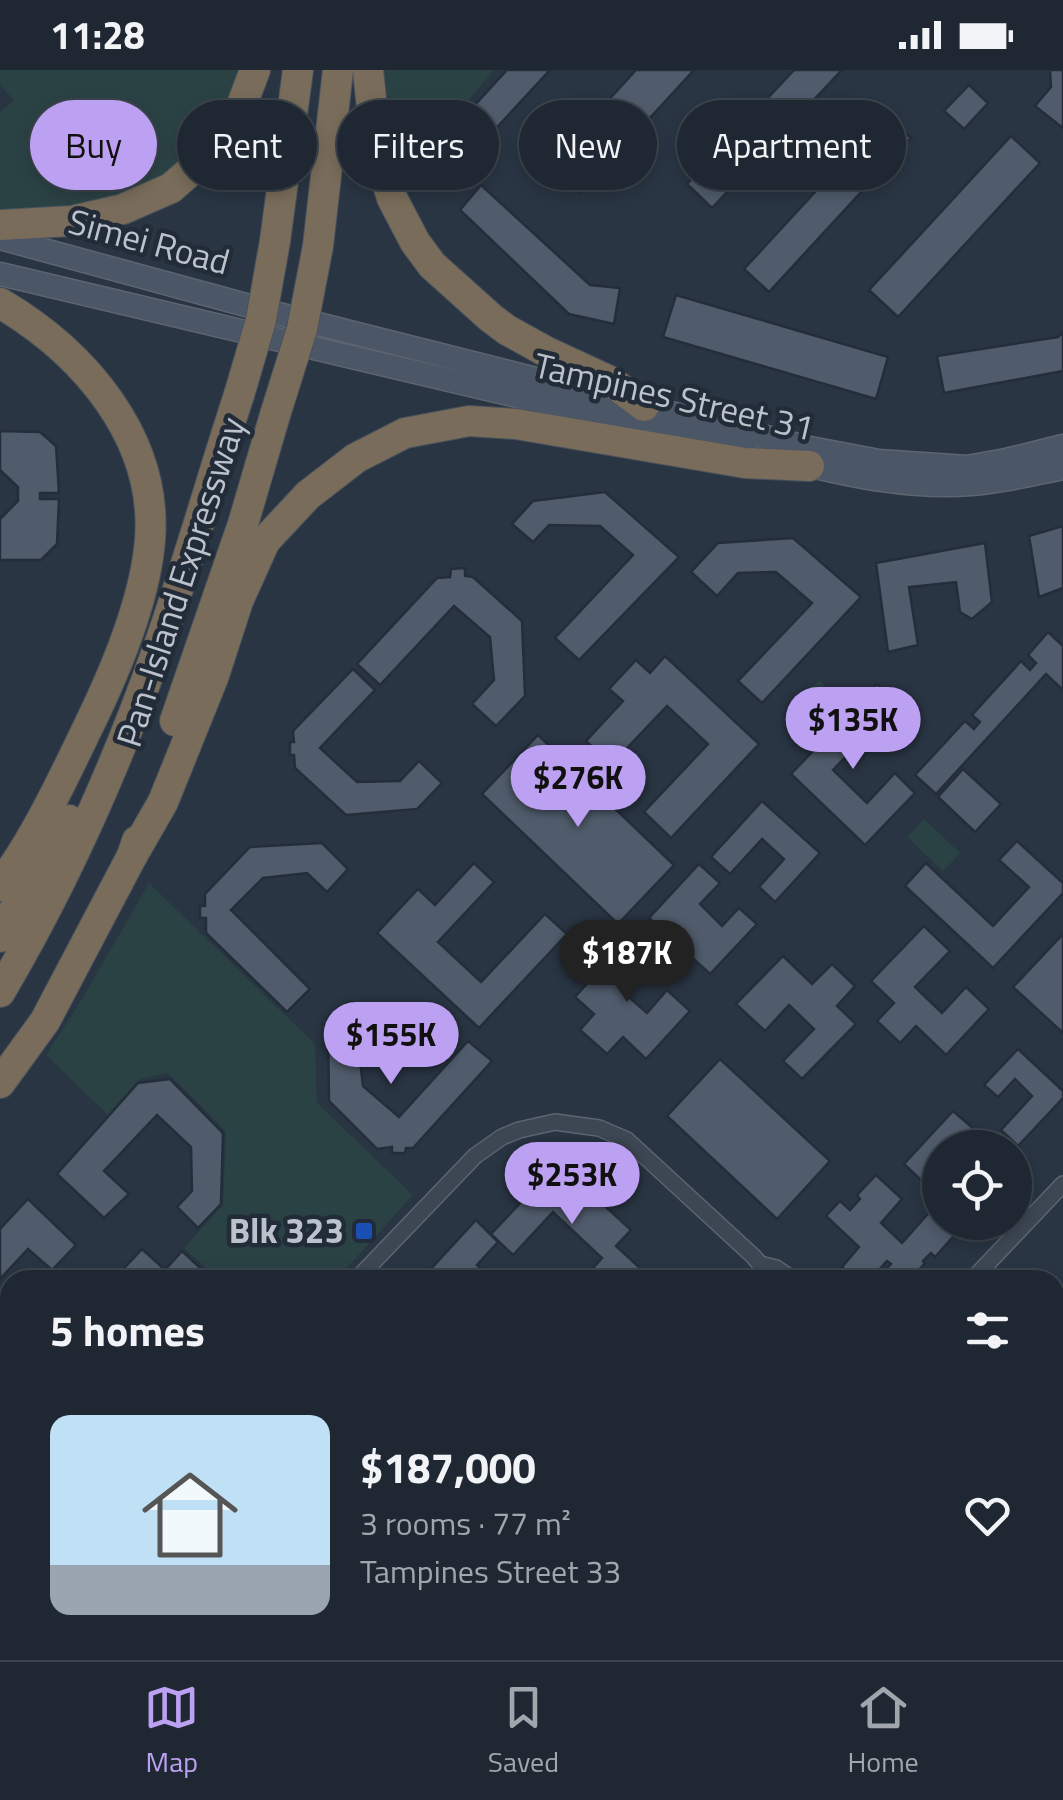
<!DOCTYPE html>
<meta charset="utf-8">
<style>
body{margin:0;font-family:"Titillium Web",sans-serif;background:#27303a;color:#f1f3f6;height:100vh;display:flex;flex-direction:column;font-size:38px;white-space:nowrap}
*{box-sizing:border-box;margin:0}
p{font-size:32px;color:#a1a6ac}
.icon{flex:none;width:55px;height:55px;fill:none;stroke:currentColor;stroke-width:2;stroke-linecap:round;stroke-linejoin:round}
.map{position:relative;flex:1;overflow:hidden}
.side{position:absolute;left:0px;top:1200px;width:1065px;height:390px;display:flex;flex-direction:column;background:#1f2832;border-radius:30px 30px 0 0;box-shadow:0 5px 15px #0003,0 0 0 2px #3c444d}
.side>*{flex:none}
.hud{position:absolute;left:30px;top:30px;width:1005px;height:90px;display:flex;gap:20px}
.fabs{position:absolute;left:922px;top:1060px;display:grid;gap:20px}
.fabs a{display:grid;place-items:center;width:110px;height:110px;border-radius:50%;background:#1f2832;box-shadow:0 5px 15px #0003,0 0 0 2px #3c444d;font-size:50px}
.price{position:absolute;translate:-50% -85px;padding:0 22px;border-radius:35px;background:#bca0f2;color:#111;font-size:32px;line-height:65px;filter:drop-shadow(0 2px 5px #0008)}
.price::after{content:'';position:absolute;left:50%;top:60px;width:30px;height:22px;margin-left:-15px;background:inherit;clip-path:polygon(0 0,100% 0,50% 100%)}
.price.on{background:#222;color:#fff}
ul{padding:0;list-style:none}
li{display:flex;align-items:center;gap:30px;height:250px;padding:0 50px}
li span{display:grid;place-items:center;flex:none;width:280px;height:200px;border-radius:20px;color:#555}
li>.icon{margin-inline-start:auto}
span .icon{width:120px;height:120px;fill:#fffc;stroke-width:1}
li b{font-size:42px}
h2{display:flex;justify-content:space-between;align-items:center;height:120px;padding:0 50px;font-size:42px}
.tag{padding:0 35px;border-radius:45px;background:#1f2832;box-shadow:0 5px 15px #0003,0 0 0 2px #3c444d;font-size:35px;line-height:90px}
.tag.on{background:#bca0f2;color:#111}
.status{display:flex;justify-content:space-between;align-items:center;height:70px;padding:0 50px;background:#1f2832;direction:ltr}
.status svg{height:28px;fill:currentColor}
.tabs{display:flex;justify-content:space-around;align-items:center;height:140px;border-top:2px solid #3c444d;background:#1f2832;font-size:28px;color:#a1a6ac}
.tabs a{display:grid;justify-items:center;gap:5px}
.tabs .on{color:#bca0f2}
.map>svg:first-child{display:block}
</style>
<div class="status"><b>11:28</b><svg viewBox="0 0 49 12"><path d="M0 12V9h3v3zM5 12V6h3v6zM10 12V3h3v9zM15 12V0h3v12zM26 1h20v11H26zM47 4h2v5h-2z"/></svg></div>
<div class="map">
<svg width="1063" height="1590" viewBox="0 0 1063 1590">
<rect width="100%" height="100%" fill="#293543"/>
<!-- park -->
<g fill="#2b4244">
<polygon points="0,0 248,0 206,78 121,133 0,146 0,42 14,30 0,15"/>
<polygon points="377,0 494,0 405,106 391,88"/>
<polygon points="819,610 836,626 809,654 792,639"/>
<polygon points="924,749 960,783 943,801 907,767"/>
<polygon points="149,813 315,974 317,1033 413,1125 336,1210 219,1210 184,1178 223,1135 226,1061 168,1003 138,1010 108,1045 46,985 81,931"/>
</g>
<!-- building -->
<g fill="#505c6c" stroke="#242e3a" stroke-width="2.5">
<polygon points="507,0 550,0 477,79 478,100 457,121 443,105 440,73"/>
<polygon points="636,0 694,0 581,123 550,94"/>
<polygon points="794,0 842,0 712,138 687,114"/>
<polygon points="1050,0 1063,0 1063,58 1035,36 1051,17"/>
<polygon points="969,15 988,33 964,59 944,41"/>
<polygon points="886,45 911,68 769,222 744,199"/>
<polygon points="1011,66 1040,93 898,247 869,220"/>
<polygon points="481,115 590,215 620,218 614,254 569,244 460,140"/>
<polygon points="676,225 888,287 876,329 663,267"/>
<polygon points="1063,262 1063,301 944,323 937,286 1058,267"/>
<polygon points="0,361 40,362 56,376 59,423 40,423 40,429 59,429 57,474 41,490 0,490 0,449 18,431 18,417 0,400"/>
<polygon points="605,422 679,487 579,590 555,568 633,485 600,456 549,455 533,472 512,454 533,431"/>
<polygon points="1063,456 1063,518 1039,527 1029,466"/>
<polygon points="793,468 861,527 762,633 738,611 812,533 776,502 738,503 717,526 691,502 718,473"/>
<polygon points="985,473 992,532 972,549 960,542 956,512 909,517 918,575 888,582 876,493"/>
<polygon points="465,498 465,506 473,507 522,551 525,626 496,656 472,634 494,610 490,567 454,536 380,615 357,594 437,508 450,507 451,499"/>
<polygon points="1048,562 1063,576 1063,620 1046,604 936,724 915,705 965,651 974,659 980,652 972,645 1021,591 1030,600 1036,593 1028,585"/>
<polygon points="665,586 759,674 671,768 644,742 708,674 667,636 611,695 586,671 623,631 609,619 636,590 650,603"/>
<polygon points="353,599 375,620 320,678 357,712 400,711 419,691 442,713 417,739 346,745 295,698 294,685 290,685 290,672 294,672 293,661"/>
<polygon points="877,614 897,633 833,700 867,733 895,703 915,723 865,775 791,704"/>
<polygon points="538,665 674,795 618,854 482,724"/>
<polygon points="963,699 1001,734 975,762 938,727"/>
<polygon points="762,731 820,783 775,832 759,817 784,789 762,769 730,804 711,787"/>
<polygon points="1017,771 1063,813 1063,823 993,898 905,816 926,793 993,856 1029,817 999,790"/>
<polygon points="322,773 348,799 327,822 307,803 263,808 231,840 310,919 287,942 206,863 206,848 200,848 200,836 205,836 205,824 250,777"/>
<polygon points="474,793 494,812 438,872 481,912 545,844 567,864 479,958 377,863 418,819 435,835"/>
<polygon points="699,794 720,813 700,834 722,856 739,838 757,854 710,904 649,848"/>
<polygon points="924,856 950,881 915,917 942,943 966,917 989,939 946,985 916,956 900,973 877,951 894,933 871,911"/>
<polygon points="1063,864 1063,963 1013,917"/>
<polygon points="629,867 654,890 624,923 647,943 667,920 690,941 646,989 623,967 607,984 580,960 594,944 575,927"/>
<polygon points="783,886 812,914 832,894 855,916 837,936 856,954 802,1009 783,991 814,959 789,935 765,961 736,934"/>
<polygon points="351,931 375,953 358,972 363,1016 399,1047 468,971 492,991 413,1078 406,1078 405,1083 392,1083 392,1077 377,1079 329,1031 328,956"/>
<polygon points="1018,979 1063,1021 1063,1028 1018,1076 1001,1060 1032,1026 1015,1009 998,1027 984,1015"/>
<polygon points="720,989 830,1091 777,1149 667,1046"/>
<polygon points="170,1009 223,1063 221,1134 198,1158 177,1137 192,1121 191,1077 157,1045 104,1101 129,1124 104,1148 57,1104 138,1013"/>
<polygon points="953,1041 975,1060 960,1078 940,1078 940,1128 904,1094"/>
<polygon points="876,1105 902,1129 881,1153 902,1173 934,1137 940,1143 940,1152 950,1152 959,1160 935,1187 931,1183 923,1191 925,1193 910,1210 896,1210 885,1200 891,1194 887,1191 870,1210 856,1210 842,1197 859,1177 826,1146 840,1131 850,1140 860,1129 857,1125"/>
<polygon points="544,1108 563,1126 578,1111 631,1160 616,1176 640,1198 629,1210 582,1210 602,1188 553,1142 513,1185 491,1164"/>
<polygon points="28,1129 76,1175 52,1200 28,1179 0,1209 0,1159"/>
<polygon points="476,1150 498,1172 477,1195 493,1210 439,1210 429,1201"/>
<polygon points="142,1179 165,1200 182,1181 213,1210 113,1210"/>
<polygon points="1063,1217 1063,1259 1055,1268 1055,1220 1059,1221"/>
<polygon points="0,1259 10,1268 10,1301 0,1301"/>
<polygon points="1055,1292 1063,1299 1063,1346 1055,1338"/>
<polygon points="10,1415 10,1531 0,1541 0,1426"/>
<polygon points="1055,1492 1063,1499 1063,1540 1055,1533"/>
<polygon points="135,1580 174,1580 164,1590 146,1590"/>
<polygon points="183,1580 234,1580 245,1590 194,1590"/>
<polygon points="327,1580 379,1580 390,1590 338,1590"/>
<polygon points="454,1580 514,1582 566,1580 557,1590 465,1590"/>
<polygon points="681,1580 720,1580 712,1590 673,1590"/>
<polygon points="833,1580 935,1580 926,1590 824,1590"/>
<polygon points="994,1580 1041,1580 1052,1590 1005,1590"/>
</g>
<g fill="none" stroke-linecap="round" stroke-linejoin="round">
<defs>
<g id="street">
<polyline points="760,1194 776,1198 794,1210"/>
<polyline points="356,1210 475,1086 502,1067 519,1060 555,1052 599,1058 627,1070 753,1186 760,1194 769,1210"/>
<polyline points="972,1210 1063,1114"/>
<polyline points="1,1590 10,1580"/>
<polyline points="618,1590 627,1580"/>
</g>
<g id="secondary">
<polyline points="0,168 279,244 810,378 879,391 967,397 1006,390 1063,376"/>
<polyline points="0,204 745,380"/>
<path d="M 795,392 C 851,406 914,419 971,414 C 1002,412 1033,404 1063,398"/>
</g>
<g id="highway">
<polyline points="368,0 376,76 392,128 415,172 432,195 491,248 507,260 545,281 612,312 644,336"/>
<polyline points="0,155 71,151 123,139 171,118 211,83 240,40 255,0"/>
<polyline points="275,171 298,0"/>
<polyline points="318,176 338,0"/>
<path d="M 0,233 C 83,282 158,367 150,470 C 145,532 115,602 88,657 C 62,711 36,767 0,816"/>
<polyline points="175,651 243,454 275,345"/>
<polyline points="132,786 163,732 213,608 238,531 265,471 308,425 356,388 405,363 469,351 516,354 745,393 809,396"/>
<polyline points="0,867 20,829 69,750"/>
<path d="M 0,922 C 64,814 115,699 157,581 C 187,497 211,410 239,325"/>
<polyline points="0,1013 45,951 132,786 137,771"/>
</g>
</defs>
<!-- street casing -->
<use href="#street" stroke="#5c6570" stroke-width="18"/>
<!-- secondary casing -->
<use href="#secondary" stroke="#5c6570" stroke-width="25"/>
<!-- highway casing -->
<use href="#highway" stroke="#48525d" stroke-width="32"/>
<!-- street -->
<use href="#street" stroke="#3d4753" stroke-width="15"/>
<!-- secondary -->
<use href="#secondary" stroke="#4b5666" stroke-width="22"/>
<!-- highway -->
<use href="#highway" stroke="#796c5a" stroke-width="30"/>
<defs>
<g id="highway-bridge">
<polyline points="239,325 261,250 275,171"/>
<polyline points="275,345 302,259 318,176"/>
</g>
</defs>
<!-- highway-bridge casing -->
<use href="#highway-bridge" stroke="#48525d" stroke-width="32" stroke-linecap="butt"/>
<!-- highway-bridge -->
<use href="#highway-bridge" stroke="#796c5a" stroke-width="30"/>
</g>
<!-- markers -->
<rect fill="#1a4fb4" stroke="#222c38" stroke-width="4" x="354" y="1151" width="20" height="20" rx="5"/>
<g text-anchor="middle" stroke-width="9" stroke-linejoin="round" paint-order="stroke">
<!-- street labels -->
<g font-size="35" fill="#bbc2cc" stroke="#222c38">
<text transform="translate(149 172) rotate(15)" y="12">Simei Road</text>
<text transform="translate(674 327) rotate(13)" y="12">Tampines Street 31</text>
<text transform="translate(181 512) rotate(-72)" y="12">Pan-Island Expressway</text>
</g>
<!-- poi labels -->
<g font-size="35" font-weight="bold" fill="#bbc2cc" stroke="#222c38" text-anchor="end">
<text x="344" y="1173">Blk 323</text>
</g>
</g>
</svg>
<div class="fabs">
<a><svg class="icon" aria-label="locate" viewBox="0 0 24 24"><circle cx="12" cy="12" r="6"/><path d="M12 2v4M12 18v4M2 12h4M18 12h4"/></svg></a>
</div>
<b class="price" style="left:853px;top:702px">$135K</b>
<b class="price" style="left:578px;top:760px">$276K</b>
<b class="price on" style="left:627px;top:935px">$187K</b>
<b class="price" style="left:391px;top:1017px">$155K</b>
<b class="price" style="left:572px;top:1157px">$253K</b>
<div class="hud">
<a class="tag on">Buy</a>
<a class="tag">Rent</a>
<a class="tag">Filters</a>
<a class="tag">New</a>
<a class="tag">Apartment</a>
</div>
<section class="side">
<h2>5 homes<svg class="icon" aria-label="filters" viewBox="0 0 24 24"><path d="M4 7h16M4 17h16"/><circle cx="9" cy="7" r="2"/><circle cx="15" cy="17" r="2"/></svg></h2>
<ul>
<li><span style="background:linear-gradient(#bfe0f5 75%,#9aa5b1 0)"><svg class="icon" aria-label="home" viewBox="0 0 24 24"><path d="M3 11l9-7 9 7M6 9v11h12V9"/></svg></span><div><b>$187,000</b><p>3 rooms · 77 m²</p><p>Tampines Street 33</p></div><svg class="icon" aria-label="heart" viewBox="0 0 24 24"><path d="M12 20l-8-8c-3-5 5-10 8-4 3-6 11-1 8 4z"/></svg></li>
</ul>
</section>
</div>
<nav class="tabs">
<a class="on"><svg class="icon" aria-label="map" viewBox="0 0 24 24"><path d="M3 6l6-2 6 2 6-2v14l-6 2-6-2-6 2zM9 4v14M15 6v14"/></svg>Map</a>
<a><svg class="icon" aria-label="saved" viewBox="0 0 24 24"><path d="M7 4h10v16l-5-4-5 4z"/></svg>Saved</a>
<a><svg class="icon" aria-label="home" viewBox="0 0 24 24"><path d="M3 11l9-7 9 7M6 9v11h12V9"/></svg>Home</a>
</nav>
